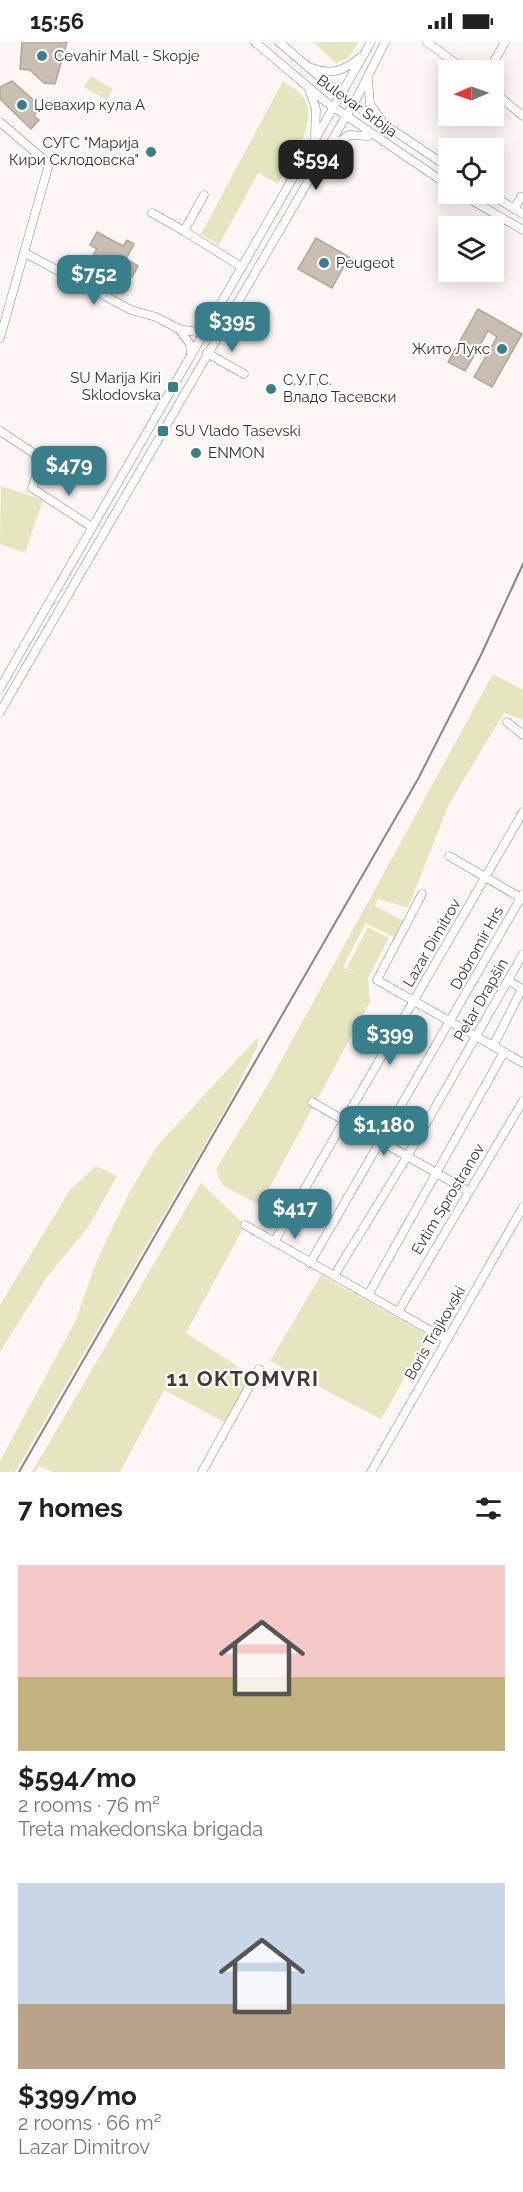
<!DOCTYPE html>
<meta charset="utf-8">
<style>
body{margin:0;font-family:Raleway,sans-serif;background:#f6f6f6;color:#222;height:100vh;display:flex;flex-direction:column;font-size:22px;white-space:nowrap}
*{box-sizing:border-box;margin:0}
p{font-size:20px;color:#767676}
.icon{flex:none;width:33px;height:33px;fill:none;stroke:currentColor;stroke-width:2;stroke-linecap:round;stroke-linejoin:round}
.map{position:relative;height:1430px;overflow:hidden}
.side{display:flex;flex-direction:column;background:#fff;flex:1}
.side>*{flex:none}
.needle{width:39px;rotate:268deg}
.tools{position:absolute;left:438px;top:18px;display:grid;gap:12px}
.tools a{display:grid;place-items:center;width:66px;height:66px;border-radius:0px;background:#fff;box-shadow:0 3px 15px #0003;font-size:30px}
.price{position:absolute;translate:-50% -51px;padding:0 14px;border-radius:12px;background:#397f8b;color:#fff;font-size:20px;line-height:39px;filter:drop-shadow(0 2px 3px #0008)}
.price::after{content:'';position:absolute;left:50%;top:36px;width:18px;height:14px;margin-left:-9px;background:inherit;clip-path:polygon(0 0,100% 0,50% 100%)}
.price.on{background:#222;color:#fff}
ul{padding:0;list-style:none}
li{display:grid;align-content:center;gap:12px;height:318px;padding:0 18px}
li span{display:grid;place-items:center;height:186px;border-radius:0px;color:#555}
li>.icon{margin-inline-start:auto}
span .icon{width:108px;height:108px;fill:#fffc;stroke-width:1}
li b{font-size:26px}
h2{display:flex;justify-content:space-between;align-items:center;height:72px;padding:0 18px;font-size:26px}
.status{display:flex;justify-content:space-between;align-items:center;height:42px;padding:0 30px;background:#fff;direction:ltr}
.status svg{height:16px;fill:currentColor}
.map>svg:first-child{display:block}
</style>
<div class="status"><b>15:56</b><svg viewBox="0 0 49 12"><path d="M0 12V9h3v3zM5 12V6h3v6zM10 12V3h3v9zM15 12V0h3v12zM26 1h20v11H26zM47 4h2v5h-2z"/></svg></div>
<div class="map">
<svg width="523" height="1430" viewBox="0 0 523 1430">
<rect width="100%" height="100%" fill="#fef6f4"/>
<!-- green -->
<g fill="#e5e5c0">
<polygon points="313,0 359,0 348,16 336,21"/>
<polygon points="91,34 113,47 107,58 84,45"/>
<path d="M 283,39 C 289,43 298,48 302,54 C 322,78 290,119 278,142 L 258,131 L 219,203 L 201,192 Z"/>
<polygon points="1,444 43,458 25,511 0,502"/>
<polygon points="493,632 523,648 523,678 504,671 449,762 408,866 378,857 375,864 404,879 395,896 366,881 343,925 358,931 347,925 368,885 389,896 368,936 370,960 260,1163 222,1143 216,1127 266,1046"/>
<polygon points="258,995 257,1005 229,1061 15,1430 0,1430 0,1419 75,1280 97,1218 131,1147 158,1103"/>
<polygon points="96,1124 117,1134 89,1184 47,1235 0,1310 0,1263 70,1148"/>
<polygon points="201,1141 245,1183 186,1291 256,1336 224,1380 164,1348 120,1430 53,1430 39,1424 36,1430 32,1430"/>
<polygon points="321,1233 429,1294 381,1377 270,1319"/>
</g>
<!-- building -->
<g fill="#c9beb1" stroke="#b0a699" stroke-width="1.5">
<polygon points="22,0 67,0 55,42 44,41 30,28 20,27"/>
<polygon points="12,39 37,61 38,67 34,74 39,78 31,87 0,57 0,45"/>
<polygon points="97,190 123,204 127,198 134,202 126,217 138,224 132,235 93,213 97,207 90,203"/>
<polygon points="316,196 349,215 332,246 298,227"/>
<polygon points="478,267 522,292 492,345 474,335 497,295 488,289 465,329 448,320"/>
</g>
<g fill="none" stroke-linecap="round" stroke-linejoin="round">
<defs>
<g id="minor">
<polyline points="255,0 326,60 448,143"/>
<polyline points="279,0 342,54 448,125"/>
<polyline points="427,0 465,28"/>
<path d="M 312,26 C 331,34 345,28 361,15"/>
<polyline points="489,28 505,0"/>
<polyline points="368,38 370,62 382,79"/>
<polyline points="310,50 316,67 315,94"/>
<polyline points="494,50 523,74"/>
<polyline points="0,80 49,122 0,296"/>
<polyline points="329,107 349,93 368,94"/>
<polyline points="461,152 523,188"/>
<polyline points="490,152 523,172"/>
<polyline points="204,153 184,189 242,225"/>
<polyline points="514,167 521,155 523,156"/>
<polyline points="152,171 184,189"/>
<polyline points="25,211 131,268 156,275 179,287 197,290 207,285"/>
<polyline points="179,287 190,302 191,312"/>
<polyline points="207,311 244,332"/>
<polyline points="0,389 35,412 38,429 32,446 92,485"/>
<polyline points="0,646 371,0"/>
<polyline points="0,670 360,50 385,0"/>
<polyline points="507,680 523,693"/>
<polyline points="449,814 523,857"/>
<polyline points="422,852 377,938 523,1021"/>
<polyline points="493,1004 522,947 508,938"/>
<polyline points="312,1060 468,1149"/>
<polyline points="245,1183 447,1298"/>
<polyline points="274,1200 523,770"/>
<polyline points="310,1221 523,852"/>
<polyline points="334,1234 408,1113 523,912"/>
<polyline points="368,1253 504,1010"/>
<polyline points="398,1270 523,1059"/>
<polyline points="202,1430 259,1327"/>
<polyline points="371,1430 523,1165"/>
</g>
</defs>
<!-- minor casing -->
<use href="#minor" stroke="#95857f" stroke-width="9"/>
<!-- minor -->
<use href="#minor" stroke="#fff" stroke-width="8"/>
<!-- rail -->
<polyline stroke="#8c8583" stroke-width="2" points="19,1430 418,737 481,613 523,522"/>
</g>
<!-- markers -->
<g fill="#397f8b" stroke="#fff" stroke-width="2">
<circle cx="42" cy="14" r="6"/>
<circle cx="22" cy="63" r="6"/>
<circle cx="151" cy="110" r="6"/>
<circle cx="324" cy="221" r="6"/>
<circle cx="502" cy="307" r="6"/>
<rect x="167" y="339" width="12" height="12" rx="3"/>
<circle cx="271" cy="347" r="6"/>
<rect x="157" y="383" width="12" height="12" rx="3"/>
<circle cx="196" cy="411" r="6"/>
</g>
<g text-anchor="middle" stroke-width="4.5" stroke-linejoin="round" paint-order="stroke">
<!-- poi labels -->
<g font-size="15" fill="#393230" stroke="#fff" text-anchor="start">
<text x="54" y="19">Cevahir Mall - Skopje</text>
<text x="34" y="68">Џевахир кула А</text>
<text x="139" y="106" text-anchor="end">СУГС "Марија<tspan x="139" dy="17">Кири Склодовска"</tspan></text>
<text x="336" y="226">Peugeot</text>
<text x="490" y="312" text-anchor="end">Жито Лукс</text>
<text x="161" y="341" text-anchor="end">SU Marija Kiri<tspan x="161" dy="17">Sklodovska</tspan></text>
<text x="283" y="343">С.У.Г.С.<tspan x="283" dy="17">Владо Тасевски</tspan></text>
<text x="175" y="394">SU Vlado Tasevski</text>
<text x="208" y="416">ENMON</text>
</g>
<!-- street labels -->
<g font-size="15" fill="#393230" stroke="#fff">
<text transform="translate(357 64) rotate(36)" y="5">Bulevar Srbija</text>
<text transform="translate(432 901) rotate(-60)" y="5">Lazar Dimitrov</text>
<text transform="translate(477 906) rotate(-61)" y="5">Dobromir Hrs</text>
<text transform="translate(481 958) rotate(-60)" y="5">Petar Drapšin</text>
<text transform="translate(448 1157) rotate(-59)" y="5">Evtim Sprostranov</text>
<text transform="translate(435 1291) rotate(-60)" y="5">Boris Trajkovski</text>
</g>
<!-- district labels -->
<g font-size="21" font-weight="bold" letter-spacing="1.5" fill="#453732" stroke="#fff">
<text x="243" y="1344">11 OKTOMVRI</text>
</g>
</g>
</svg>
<div class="tools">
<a><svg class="needle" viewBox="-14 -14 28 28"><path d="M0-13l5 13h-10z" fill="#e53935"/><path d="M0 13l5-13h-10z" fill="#767676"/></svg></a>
<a><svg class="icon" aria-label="locate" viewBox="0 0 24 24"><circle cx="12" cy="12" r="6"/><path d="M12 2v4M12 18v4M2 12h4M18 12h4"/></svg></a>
<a><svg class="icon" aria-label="layers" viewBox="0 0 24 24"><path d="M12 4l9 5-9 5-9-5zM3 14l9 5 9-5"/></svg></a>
</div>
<b class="price on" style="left:316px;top:149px">$594</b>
<b class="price" style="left:94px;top:264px">$752</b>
<b class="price" style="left:232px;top:311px">$395</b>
<b class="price" style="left:69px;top:455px">$479</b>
<b class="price" style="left:390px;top:1024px">$399</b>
<b class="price" style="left:384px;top:1115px">$1,180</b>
<b class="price" style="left:295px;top:1198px">$417</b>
</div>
<section class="side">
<h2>7 homes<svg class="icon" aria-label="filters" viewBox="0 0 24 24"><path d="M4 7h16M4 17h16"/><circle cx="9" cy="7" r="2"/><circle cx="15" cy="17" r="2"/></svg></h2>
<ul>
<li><span style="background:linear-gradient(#f6c9c9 60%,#c2b280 0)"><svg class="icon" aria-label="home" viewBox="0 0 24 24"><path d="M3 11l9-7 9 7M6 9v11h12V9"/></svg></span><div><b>$594/mo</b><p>2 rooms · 76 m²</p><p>Treta makedonska brigada</p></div></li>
<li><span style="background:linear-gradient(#c9d6e8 65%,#b9a48a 0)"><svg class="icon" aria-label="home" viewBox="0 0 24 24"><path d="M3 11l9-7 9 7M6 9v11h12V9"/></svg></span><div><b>$399/mo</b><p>2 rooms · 66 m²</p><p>Lazar Dimitrov</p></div></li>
</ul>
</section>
